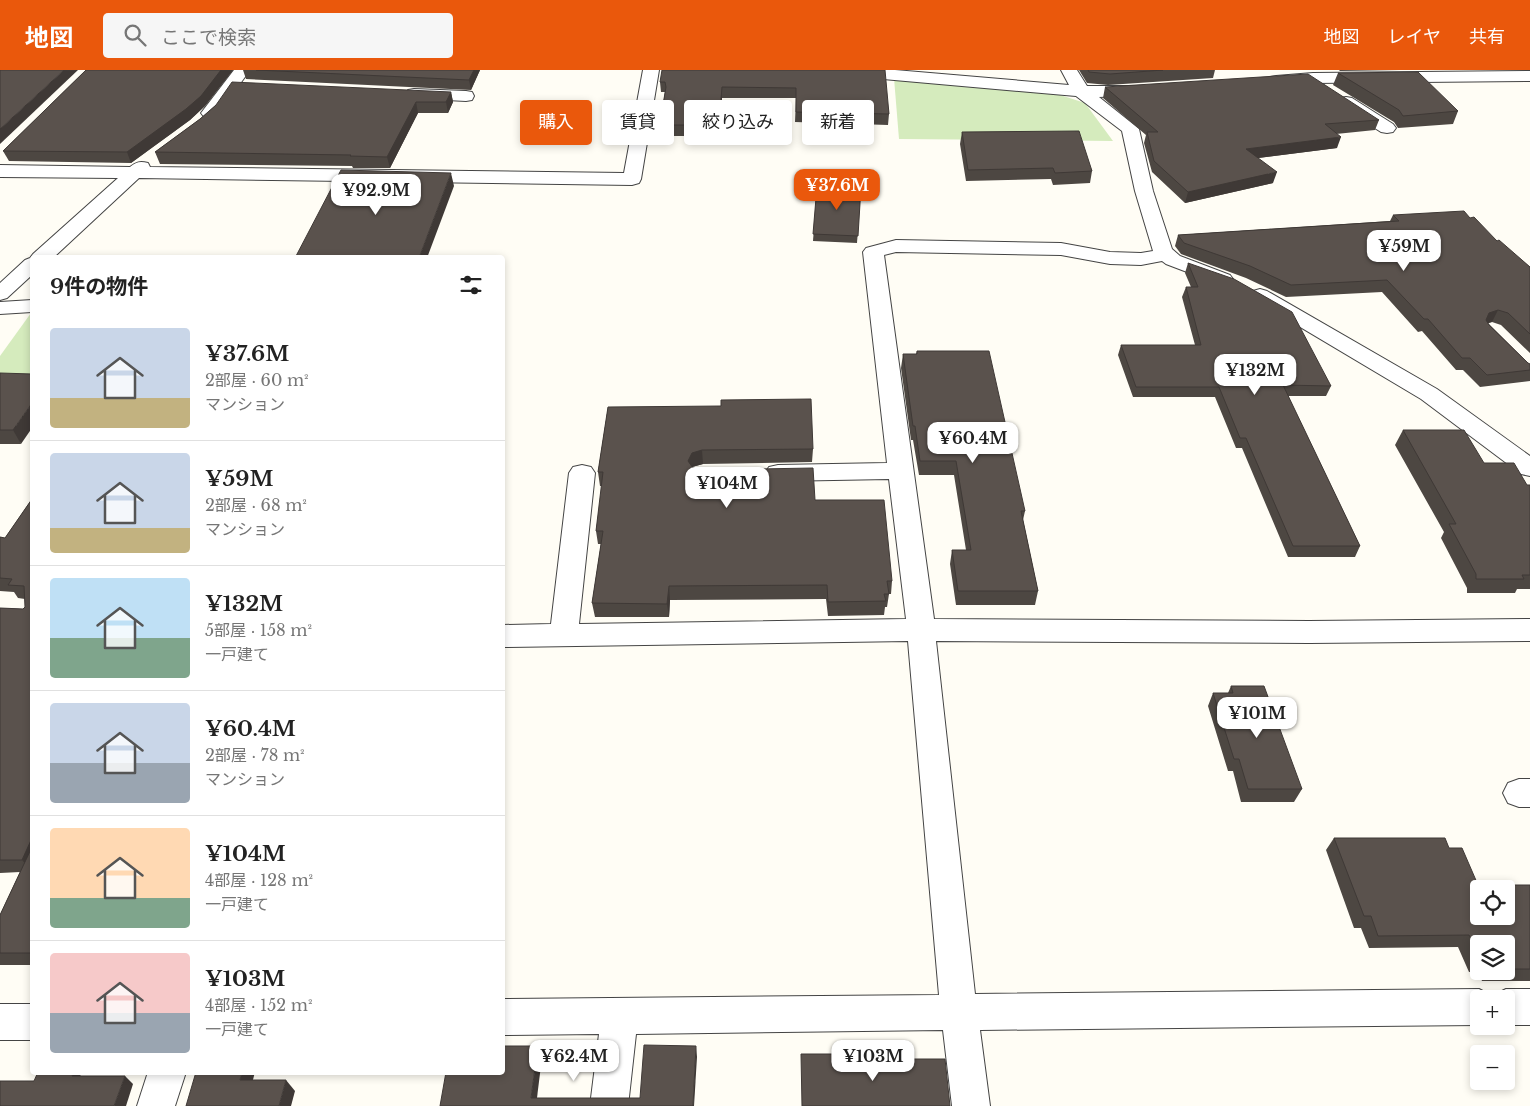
<!DOCTYPE html>
<html lang="ja">
<meta charset="utf-8">
<style>
body{margin:0;font-family:"Libre Baskerville","Noto Sans JP",serif;background:#f6f6f6;color:#222;height:100vh;display:flex;flex-direction:column;font-size:19px;white-space:nowrap}
*{box-sizing:border-box;margin:0}
p{font-size:16px;color:#767676}
.icon{flex:none;width:28px;height:28px;fill:none;stroke:currentColor;stroke-width:2;stroke-linecap:round;stroke-linejoin:round}
.map{position:relative;flex:1;overflow:hidden}
.details{position:absolute;left:30px;top:185px;width:475px;height:820px;display:flex;flex-direction:column;background:#fff;border-radius:5px;box-shadow:0 2px 8px #0003}
.details>*{flex:none}
.top-card{position:absolute;left:520px;top:30px;width:475px;height:45px;display:flex;gap:10px}
.fabs{position:absolute;left:1470px;top:810px;display:grid;gap:10px}
.fabs a{display:grid;place-items:center;width:45px;height:45px;border-radius:5px;background:#fff;box-shadow:0 2px 8px #0003;font-size:25px}
.price{position:absolute;translate:-50% -42px;padding:0 11px;border-radius:10px;background:#fff;color:#222;font-size:16px;line-height:32px;filter:drop-shadow(0 1px 2px #0008)}
.price::after{content:'';position:absolute;left:50%;top:30px;width:15px;height:11px;margin-left:-8px;background:inherit;clip-path:polygon(0 0,100% 0,50% 100%)}
.price.selected{background:#ea580c;color:#fff}
ul{padding:0;list-style:none}
li{display:flex;align-items:center;gap:15px;height:125px;padding:0 20px}
li+li{border-top:1px solid #e0e0e0}
li span{display:grid;place-items:center;flex:none;width:140px;height:100px;border-radius:5px;color:#555}
li>.icon{margin-inline-start:auto}
span .icon{width:60px;height:60px;fill:#fffc;stroke-width:1}
li b{font-size:21px}
h2{display:flex;justify-content:space-between;align-items:center;height:60px;padding:0 20px;font-size:21px}
.tag{padding:0 18px;border-radius:5px;background:#fff;box-shadow:0 2px 8px #0003;font-size:18px;line-height:45px}
.tag.selected{background:#ea580c;color:#fff}
header{display:flex;align-items:center;gap:30px;box-sizing:border-box;height:70px;padding:0 25px;background:#ea580c;color:#fff}
header strong{font-size:24px}
nav{display:flex;gap:28px;margin-inline-start:auto;font-size:18px}
.search{width:350px;height:45px;background:#f6f6f6;display:flex;align-items:center;gap:12px;box-sizing:border-box;padding:0 18px;border-radius:5px;color:#767676;font-size:19px}
.map>svg:first-child{display:block}
</style>
<header>
<strong>地図</strong>
<div class="search"><svg class="icon" aria-label="search" viewBox="0 0 24 24"><circle cx="10" cy="10" r="6"/><path d="M15 15l6 6"/></svg>ここで検索</div>
<nav><a>地図</a><a>レイヤ</a><a>共有</a></nav>
</header>
<div class="map">
<svg width="1530" height="1036" viewBox="0 0 1530 1036">
<rect width="100%" height="100%" fill="#fffdf5"/>
<!-- green -->
<g fill="#d5ebbd">
<polygon points="894,8 1051,22 1085,33 1113,71 899,69"/>
<polygon points="31,243 32,307 0,306 0,286"/>
</g>
<g fill="none" stroke-linecap="round" stroke-linejoin="round">
<defs>
<g id="minor">
<polygon points="234,0 250,0 216,47 210,48 204,47 201,43"/>
<path d="M 643,0 L 659,0 L 641,109 L 639,113 L 632,115 L 139,108 L 53,188 L 32,188 L 32,205 L 7,228 L 0,230 L 0,213 L 25,190 L 30,188 L 33,184 L 118,108 L 0,107 L 0,95 L 130,97 C 136,92 140,91 148,93 L 150,97 L 624,103 Z"/>
<polygon points="830,0 895,0 1069,15 1061,0 1077,0 1087,16 1147,16 1149,20 1147,24 1141,25 1099,27 1139,59 1153,121 1172,179 1180,186 1230,205 1233,209 1230,213 1223,215 1216,213 1166,194 1162,191 1141,195 1110,194 1061,185 896,182 884,185 934,549 1309,551 1530,549 1530,571 1309,573 936,571 975,924 1479,919 1492,926 1506,919 1530,919 1530,955 1506,955 1506,929 1479,929 1479,955 980,960 990,1036 952,1036 943,960 636,964 628,1036 590,1036 599,964 502,965 502,929 939,925 908,571 502,577 502,555 551,554 569,403 573,397 582,395 591,397 595,403 579,554 906,549 889,409 778,411 769,409 765,403 769,397 778,395 887,393 863,182 866,178 896,170 1061,173 1110,182 1141,183 1153,181 1135,121 1122,61 1076,26 838,5 832,3"/>
<polygon points="1530,1 1530,11 1313,13 1276,16 1270,15 1268,11 1270,7 1276,6 1313,3"/>
<polygon points="414,19 466,21 472,22 474,26 472,30 466,31 408,28 406,24 408,20"/>
<polygon points="1346,27 1352,28 1393,54 1396,58 1393,62 1387,63 1381,62 1340,36 1337,32 1340,28"/>
<polygon points="1260,219 1267,221 1437,319 1530,386 1530,406 1521,404 1421,329 1253,229 1249,225 1253,221"/>
<polygon points="32,230 32,242 0,244 0,232"/>
<polygon points="1519,709 1530,709 1530,737 1519,737 1508,733 1503,723 1508,713"/>
<rect x="0" y="934" width="32" height="36"/>
<polygon points="148,1002 186,1002 175,1036 137,1036"/>
</g>
</defs>
<!-- minor casing -->
<use href="#minor" stroke="#444" stroke-width="2"/>
<!-- minor -->
<use href="#minor" fill="#fff" fill-rule="evenodd"/>
</g>
<!-- wall -->
<g fill="#4d4742" fill-rule="evenodd">
<polygon points="86,0 233,0 205,36 190,50 131,93 9,91 3,81"/>
<polygon points="243,0 480,0 471,20 246,9"/>
<polygon points="881,0 889,44 888,55 795,52 796,28 722,28 719,66 672,66 672,64 660,64 660,53 665,22 661,22 660,12"/>
<polygon points="1079,0 1215,0 1213,8 1108,15 1087,13"/>
<polygon points="1339,0 1401,0 1340,1"/>
<polygon points="1338,3 1458,41 1453,54 1398,58 1394,52 1333,15"/>
<polygon points="1105,17 1379,50 1375,60 1336,64 1337,78 1258,88 1273,113 1185,133 1152,102 1144,73 1146,65 1103,28"/>
<polygon points="451,22 453,32 448,43 418,43 390,98 353,98 352,96 160,94 155,82 200,49 216,35"/>
<polygon points="962,62 1092,101 1090,113 1053,115 1051,109 966,111 960,74"/>
<polygon points="817,116 861,117 857,173 813,171"/>
<polygon points="1393,145 1470,148 1497,171 1530,197 1530,283 1501,255 1492,252 1488,253 1528,293 1530,294 1530,311 1480,317 1463,300 1456,300 1422,261 1418,262 1382,222 1286,227 1246,208 1181,184 1175,176 1178,165 1390,151"/>
<polygon points="1188,193 1331,316 1326,326 1288,326 1360,476 1355,487 1288,487 1242,378 1236,378 1215,327 1133,327 1118,285 1121,275 1195,275 1182,227 1186,217 1191,217 1185,203"/>
<polygon points="917,281 1025,441 1023,450 1038,521 1035,535 956,535 950,494 952,480 966,480 954,405 919,405 913,370 911,370 901,298 903,284 916,284"/>
<polygon points="0,303 21,374 0,374"/>
<polygon points="608,337 813,379 812,392 703,394 692,397 815,430 892,511 891,524 889,524 887,537 885,537 884,545 828,546 826,529 670,530 669,547 595,547 592,533 601,474 598,474 596,461 602,416 600,416 598,402"/>
<polygon points="1403,360 1484,393 1527,415 1530,415 1530,519 1517,519 1515,523 1467,523 1467,518 1441,468 1444,462 1395,375"/>
<polygon points="32,429 32,895 0,895 0,845 20,802 0,803 0,538 23,539 25,537 25,529 18,528 14,522 0,521 0,467 5,468"/>
<polygon points="1231,616 1302,719 1294,732 1241,732 1233,701 1228,701 1208,636 1213,623 1228,623"/>
<path d="M 1334,768 L 1449,778 L 1478,815 L 1530,815 L 1530,911 L 1482,911 L 1478,902 L 1469,902 L 1458,877 L 1369,878 L 1361,858 L 1354,858 L 1326,780 ZM 1479,874 L 1506,874 L 1506,901 L 1479,901 Z"/>
</g>
<!-- shaded-wall -->
<g fill="#3f3936">
<polygon points="64,0 78,0 0,74 0,59"/>
<polygon points="221,0 233,0 205,36 190,50 131,93 127,82"/>
<polygon points="474,0 480,0 471,20 469,10"/>
<polygon points="722,17 722,28 719,66 719,55"/>
<polygon points="451,22 453,32 448,43 446,32"/>
<polygon points="416,32 418,43 390,98 387,87"/>
<polygon points="1341,67 1337,78 1242,90 1246,79"/>
<polygon points="1277,102 1273,113 1185,133 1188,122"/>
<polygon points="451,103 454,116 427,188 419,188"/>
<polygon points="1498,240 1492,252 1482,255 1489,243"/>
<polygon points="32,333 32,358 21,374 13,360"/>
<polygon points="702,380 703,394 692,397 688,405 688,391 692,383"/>
<polygon points="669,516 670,530 669,547 667,534"/>
<polygon points="32,768 32,801 22,790"/>
<polygon points="538,976 542,987 536,1036 531,1028"/>
<polygon points="696,976 697,987 694,1036 693,1036"/>
<polygon points="74,1002 77,1002 83,1008 72,1006"/>
<polygon points="242,1002 255,1002 250,1021 240,1010"/>
<polygon points="125,1006 133,1014 126,1036 114,1036"/>
<polygon points="286,1010 295,1021 291,1036 279,1036"/>
</g>
<!-- building -->
<g fill="#5a524d" stroke="#3f3936" fill-rule="evenodd">
<polygon points="0,0 64,0 0,59"/>
<polygon points="86,0 221,0 201,26 186,39 127,82 3,81"/>
<polygon points="256,0 474,0 469,10"/>
<polygon points="662,0 885,0 889,44 796,42 796,18 722,17 719,55 672,55 672,53 660,53 666,17 665,12 660,12"/>
<polygon points="1088,0 1163,0 1110,4 1089,2"/>
<polygon points="1418,2 1458,41 1403,46 1399,40 1338,3"/>
<polygon points="1308,4 1379,50 1325,54 1341,67 1246,79 1277,102 1188,122 1154,91 1147,62 1158,62 1105,17"/>
<polygon points="232,12 451,22 446,32 416,32 387,87 350,86 351,85 155,82 200,49 216,35"/>
<polygon points="1079,61 1092,101 1055,103 1053,98 968,100 962,62"/>
<polygon points="341,100 451,103 419,188 295,188"/>
<polygon points="817,116 861,117 858,166 813,164"/>
<polygon points="1464,141 1470,148 1474,147 1497,171 1499,170 1530,197 1530,264 1508,243 1498,240 1489,243 1486,250 1489,255 1528,293 1530,294 1530,300 1487,305 1470,288 1462,288 1428,249 1424,249 1387,210 1291,215 1250,196 1184,173 1178,165 1399,151 1393,145"/>
<polygon points="1188,193 1234,209 1292,242 1331,316 1283,315 1360,476 1293,476 1246,368 1240,368 1219,317 1136,317 1121,275 1201,275 1186,217 1198,217"/>
<polygon points="917,281 989,281 1025,441 1021,441 1038,521 958,521 952,480 971,480 956,391 920,391 915,356 913,356 903,284 917,284"/>
<polygon points="0,303 32,304 32,333 13,360 0,360"/>
<polygon points="811,329 813,379 702,380 692,383 688,391 693,398 702,400 813,398 815,430 884,430 892,511 887,511 889,524 884,524 886,531 828,532 827,515 669,516 667,534 592,533 603,461 596,461 603,402 598,402 608,337 721,336 721,330"/>
<polygon points="1403,360 1464,360 1484,393 1514,393 1527,415 1530,415 1530,505 1522,505 1524,509 1476,509 1476,504 1449,454 1456,454"/>
<polygon points="32,429 32,768 22,790 0,790 0,538 23,539 25,537 24,516 8,515 12,509 0,508 0,467 5,468"/>
<polygon points="1231,616 1264,616 1302,719 1248,719 1239,689 1234,689 1213,623 1233,623"/>
<path d="M 1334,768 L 1445,768 L 1449,778 L 1462,778 L 1478,815 L 1530,815 L 1530,899 L 1506,899 L 1506,874 L 1479,874 L 1479,885 L 1469,865 L 1378,866 L 1371,846 L 1364,846 ZM 1479,819 L 1506,819 L 1506,846 L 1479,846 Z"/>
<polygon points="32,777 32,883 0,883 0,845"/>
<polygon points="644,975 696,976 693,1036 440,1036 446,1002 502,1002 502,976 538,976 531,1028 640,1028"/>
<polygon points="801,984 859,984 859,989 945,989 950,1036 802,1036"/>
<polygon points="38,1002 74,1002 72,1006 125,1006 114,1036 0,1036 0,1011 34,1011"/>
<polygon points="196,1002 242,1002 240,1010 286,1010 279,1036 186,1036"/>
</g>
</svg>
<div class="fabs">
<a><svg class="icon" aria-label="locate" viewBox="0 0 24 24"><circle cx="12" cy="12" r="6"/><path d="M12 2v4M12 18v4M2 12h4M18 12h4"/></svg></a>
<a><svg class="icon" aria-label="layers" viewBox="0 0 24 24"><path d="M12 4l9 5-9 5-9-5zM3 14l9 5 9-5"/></svg></a>
<a>+</a>
<a>−</a>
</div>
<b class="price selected" style="left:837px;top:141px">¥37.6M</b>
<b class="price" style="left:376px;top:146px">¥92.9M</b>
<b class="price" style="left:1404px;top:202px">¥59M</b>
<b class="price" style="left:1255px;top:326px">¥132M</b>
<b class="price" style="left:973px;top:394px">¥60.4M</b>
<b class="price" style="left:727px;top:439px">¥104M</b>
<b class="price" style="left:1257px;top:669px">¥101M</b>
<b class="price" style="left:574px;top:1012px">¥62.4M</b>
<b class="price" style="left:873px;top:1012px">¥103M</b>
<div class="top-card">
<a class="tag selected">購入</a>
<a class="tag">賃貸</a>
<a class="tag">絞り込み</a>
<a class="tag">新着</a>
</div>
<section class="details">
<h2>9件の物件<svg class="icon" aria-label="filters" viewBox="0 0 24 24"><path d="M4 7h16M4 17h16"/><circle cx="9" cy="7" r="2"/><circle cx="15" cy="17" r="2"/></svg></h2>
<ul>
<li><span style="background:linear-gradient(#c9d6e8 70%,#c2b280 0)"><svg class="icon" aria-label="home" viewBox="0 0 24 24"><path d="M3 11l9-7 9 7M6 9v11h12V9"/></svg></span><div><b>¥37.6M</b><p>2部屋 · 60 m²</p><p>マンション</p></div></li>
<li><span style="background:linear-gradient(#c9d6e8 75%,#c2b280 0)"><svg class="icon" aria-label="home" viewBox="0 0 24 24"><path d="M3 11l9-7 9 7M6 9v11h12V9"/></svg></span><div><b>¥59M</b><p>2部屋 · 68 m²</p><p>マンション</p></div></li>
<li><span style="background:linear-gradient(#bfe0f5 60%,#7fa58c 0)"><svg class="icon" aria-label="home" viewBox="0 0 24 24"><path d="M3 11l9-7 9 7M6 9v11h12V9"/></svg></span><div><b>¥132M</b><p>5部屋 · 158 m²</p><p>一戸建て</p></div></li>
<li><span style="background:linear-gradient(#c9d6e8 60%,#9aa5b1 0)"><svg class="icon" aria-label="home" viewBox="0 0 24 24"><path d="M3 11l9-7 9 7M6 9v11h12V9"/></svg></span><div><b>¥60.4M</b><p>2部屋 · 78 m²</p><p>マンション</p></div></li>
<li><span style="background:linear-gradient(#ffd9b3 70%,#7fa58c 0)"><svg class="icon" aria-label="home" viewBox="0 0 24 24"><path d="M3 11l9-7 9 7M6 9v11h12V9"/></svg></span><div><b>¥104M</b><p>4部屋 · 128 m²</p><p>一戸建て</p></div></li>
<li><span style="background:linear-gradient(#f6c9c9 60%,#9aa5b1 0)"><svg class="icon" aria-label="home" viewBox="0 0 24 24"><path d="M3 11l9-7 9 7M6 9v11h12V9"/></svg></span><div><b>¥103M</b><p>4部屋 · 152 m²</p><p>一戸建て</p></div></li>
</ul>
</section>
</div>
